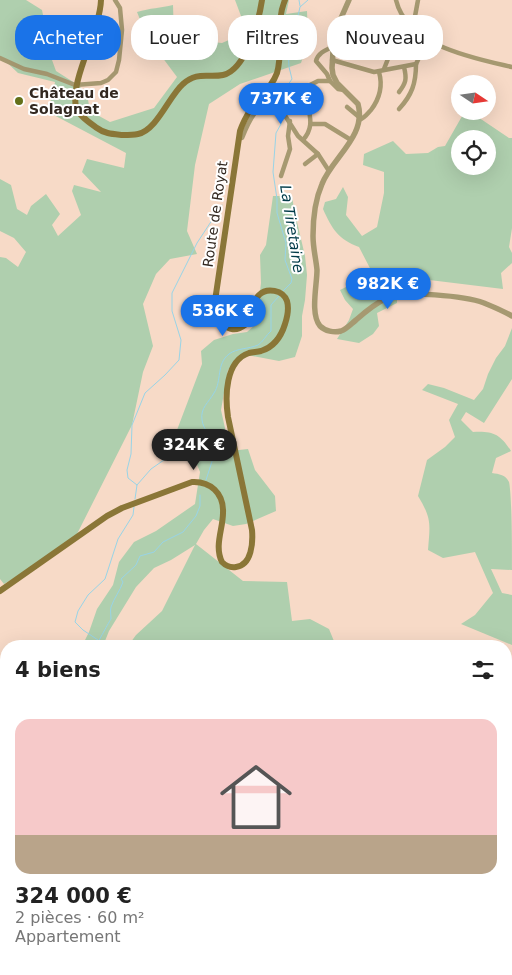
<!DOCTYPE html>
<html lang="fr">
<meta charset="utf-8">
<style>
body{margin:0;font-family:"DejaVu Sans",sans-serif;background:#f2f2f2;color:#222;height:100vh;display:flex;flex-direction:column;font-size:19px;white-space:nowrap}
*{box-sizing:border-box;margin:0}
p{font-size:16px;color:#767676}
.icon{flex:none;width:28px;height:28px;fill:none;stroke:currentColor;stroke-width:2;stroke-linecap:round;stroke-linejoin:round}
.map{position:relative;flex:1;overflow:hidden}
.drawer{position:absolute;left:0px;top:640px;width:512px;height:335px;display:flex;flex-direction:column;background:#fff;border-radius:20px 20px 0 0;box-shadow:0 5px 20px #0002}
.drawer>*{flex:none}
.guide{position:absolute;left:15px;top:15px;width:482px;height:45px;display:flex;gap:10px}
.needle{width:32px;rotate:103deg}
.buttons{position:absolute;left:451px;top:75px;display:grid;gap:10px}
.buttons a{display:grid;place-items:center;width:45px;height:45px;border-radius:50%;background:#fff;box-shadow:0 5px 20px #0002;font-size:25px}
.price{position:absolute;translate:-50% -42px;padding:0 11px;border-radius:18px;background:#1a73e8;color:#fff;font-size:16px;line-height:32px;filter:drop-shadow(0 1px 2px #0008)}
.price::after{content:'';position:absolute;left:50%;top:30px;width:15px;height:11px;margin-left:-8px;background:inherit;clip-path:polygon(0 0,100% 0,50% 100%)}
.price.selected{background:#222;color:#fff}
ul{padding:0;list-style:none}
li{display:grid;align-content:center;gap:10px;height:265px;padding:0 15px}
li span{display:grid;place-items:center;height:155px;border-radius:15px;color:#555}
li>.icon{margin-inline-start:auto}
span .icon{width:90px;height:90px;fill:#fffc;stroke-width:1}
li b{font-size:21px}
h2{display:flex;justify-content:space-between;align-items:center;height:60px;padding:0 15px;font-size:21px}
.tag{padding:0 18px;border-radius:20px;background:#fff;box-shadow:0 5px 20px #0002;font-size:18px;line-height:45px}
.tag.selected{background:#1a73e8;color:#fff}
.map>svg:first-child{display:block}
</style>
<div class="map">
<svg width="512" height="975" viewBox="0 0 512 975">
<rect width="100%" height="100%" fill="#f7dac7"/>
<!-- green -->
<g fill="#afcfae" fill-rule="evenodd">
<path d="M 0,0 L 26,0 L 42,10 L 52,60 L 56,71 L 78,85 L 87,94 L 90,111 L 110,122 L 154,108 L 177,77 L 147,37 L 137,12 C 150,8 161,8 173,5 L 174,38 L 222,43 L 247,32 L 235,0 L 289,0 L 286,14 L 307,11 L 308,42 L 301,63 L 240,84 L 209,104 L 195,165 L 187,231 L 197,254 L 170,259 L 156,274 L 143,304 L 153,346 L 143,372 L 132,425 L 77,534 L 31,568 L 4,584 L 0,579 L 0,257 L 6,258 L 18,267 L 26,252 L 14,238 L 0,231 L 0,179 L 11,185 L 17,209 L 27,215 L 31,206 L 46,194 L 60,214 L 52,225 L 58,236 L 81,215 L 72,191 L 74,185 L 101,192 L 82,172 L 87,159 L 124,168 L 126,153 L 48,112 L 55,82 L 18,73 L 0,56 Z"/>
<path d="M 465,111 L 469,111 L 509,138 L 512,138 L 512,228 L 509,247 L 512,253 L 512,263 L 501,273 L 503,289 L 413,278 L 397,286 L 397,303 L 377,313 L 379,326 L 373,334 L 359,343 L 337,339 L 349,320 L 353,309 L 345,300 L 340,290 L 348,286 L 358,291 L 370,290 L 373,274 L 359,247 C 338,239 332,229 323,209 L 325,202 L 336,199 L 343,187 L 348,197 L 346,215 L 362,236 L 377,227 L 384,193 L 384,172 L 363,165 L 364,154 L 393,141 L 406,154 L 428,153 L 438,147 L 445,146 ZM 460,139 L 488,139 L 488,166 L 460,166 Z"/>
<polygon points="273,196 292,196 294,209 305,256 307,275 305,300 302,316 302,336 295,357 279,361 242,354 228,370 221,410 230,451 248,449 255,470 275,496 276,511 246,524 233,526 213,519 204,530 196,544 243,581 287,582 292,621 310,619 329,629 336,646 128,646 136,635 162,611 195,545 171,560 154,568 136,587 109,631 103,646 82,646 89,632 97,609 113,585 119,562 134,542 156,531 195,504 200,472 189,445 177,430 202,364 201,351 214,340 233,334 247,332 256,324 261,283 260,255 266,245"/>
<path d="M 512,328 L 512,379 L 484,423 L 466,412 L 461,420 L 473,432 C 493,431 500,434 511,451 L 496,458 L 492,473 C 499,474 506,475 509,482 C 512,495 512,552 512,570 L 491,569 L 502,593 L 512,595 L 512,645 L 461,624 L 475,615 L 493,593 L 475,552 L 443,558 L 428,550 C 430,524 432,519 418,496 L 427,460 L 445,447 L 455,437 L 449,420 L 458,404 L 422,390 L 428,384 L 444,388 L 474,400 L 483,389 L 488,374 L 496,358 L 505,346 Z"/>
<polygon points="512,675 512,709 506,700 506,679"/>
<polygon points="6,793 6,969 506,969 506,846 512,850 512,975 0,975 0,797"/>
</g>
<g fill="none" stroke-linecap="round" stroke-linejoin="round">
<!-- stream -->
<g stroke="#98d4e7" stroke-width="1">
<polyline points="299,0 300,6"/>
<polyline points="285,110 286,102 283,96 283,92 292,79 289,67 288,46 296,25 300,7 308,0"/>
<polyline points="283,115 281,124 276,133 273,172 277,199 277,213 286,243 285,260 292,279 291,283 283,291"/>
<path d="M 206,480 L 217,446 C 212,439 203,429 202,420 C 200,408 209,402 214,393 C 222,381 216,364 229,354 C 237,348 249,349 258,345 C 263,342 266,335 271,331 L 271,305 L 279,296"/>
<polyline points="137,485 151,469 174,453 184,439"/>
<polyline points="135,499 137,485 128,478 127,470 131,454 132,425 145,393 165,375 179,360 181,340 172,311 172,293 197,243 222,205"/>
<polyline points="98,640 83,630 75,622 78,611 88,595 105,579 118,539 133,515 134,507"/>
<path d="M 96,646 C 97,644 110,620 111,619 C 111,615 110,611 111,607 C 114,598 120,591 123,582 L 121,579 L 136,565 L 140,556 L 154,552 L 163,542 L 183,532 L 196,516 L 200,506 L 200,495"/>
<polyline points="0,761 6,747"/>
</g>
<!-- minor -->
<g stroke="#a69971" stroke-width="4.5">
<path d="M 396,0 C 407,46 473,58 512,67"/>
<polyline points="413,27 418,0"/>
<polyline points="0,58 24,69 47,74 75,85 101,83 108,80 116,72 119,60 122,30 120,8 115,0"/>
<polyline points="332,60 374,72 416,64 428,39"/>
<polyline points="384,69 391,51 407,22"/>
<path d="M 330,81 L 327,74 L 316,61 C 318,53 326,50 332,47"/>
<path d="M 399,92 C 406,83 407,79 404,67"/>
<polyline points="347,107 359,117"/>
<path d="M 399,109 C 412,95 416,83 416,64"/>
<path d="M 359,120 C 365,118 367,114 371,110 C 380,98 383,86 379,72"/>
<polyline points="312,124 325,124 351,140"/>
<path d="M 239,138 L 242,138 C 248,123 257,100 277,103 L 298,136 L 318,154 L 329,171"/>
<path d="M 303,140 C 320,121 301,106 310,85 L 318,81 L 330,81 L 338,89 L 344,90"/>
<polyline points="305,164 318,154"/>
<polyline points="281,176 290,149 288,136 290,121"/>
</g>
<!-- tertiary -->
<path stroke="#a69971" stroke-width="5.5" d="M 349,0 L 334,34 L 332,68 L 333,75 L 337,83 L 358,104 C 367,136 332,158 322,184 C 315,200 313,220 313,236 C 313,248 316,259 317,270 C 317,285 310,314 320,326 C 325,331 334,333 341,331 C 347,329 351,324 356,320 C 365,312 376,303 387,298 C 405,290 465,296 484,303 C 494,307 503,311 512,316"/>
<!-- secondary -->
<g stroke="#8a7637" stroke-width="6">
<path d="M 101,0 C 100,31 70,79 76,107 C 79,116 90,123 97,128 C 105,134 113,134 123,135 C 127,135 133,135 138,134 C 157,130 169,96 183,84 C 197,71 208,78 223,75 C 246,70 259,20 262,0"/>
<path d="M 0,591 L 107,516 L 122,508 L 192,482 C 210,481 224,493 223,513 C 223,529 214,546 222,562 C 226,566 230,568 236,567 C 252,565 253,542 252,530 L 228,417 C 225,397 225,361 249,353 C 253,352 257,352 261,351 C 274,347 281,337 285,324 C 287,318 289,308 287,301 C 283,290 267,287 259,295 C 250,303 254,318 245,325 C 227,339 215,316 215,301 L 240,131 C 243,122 247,115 252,107 C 261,96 272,87 277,73 C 284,49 275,23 285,0"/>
<polyline points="0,712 6,711"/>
<polyline points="0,783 6,773"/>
</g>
</g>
<!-- markers -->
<circle fill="#64701a" stroke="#fff" stroke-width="2" cx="19" cy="101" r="5"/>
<g text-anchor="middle" stroke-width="4" stroke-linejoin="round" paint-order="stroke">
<!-- poi labels -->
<g font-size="14" font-weight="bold" fill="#322820" stroke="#fff" text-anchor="start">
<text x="29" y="98">Château de<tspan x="29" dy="16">Solagnat</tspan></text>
</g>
<!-- street labels -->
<g font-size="14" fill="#322820" stroke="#fff">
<text transform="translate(215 214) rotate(-82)" y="5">Route de Royat</text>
</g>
<!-- water labels -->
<g font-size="15" font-style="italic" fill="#033c49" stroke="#fff">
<text transform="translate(292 229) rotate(81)" y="5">La Tiretaine</text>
</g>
</g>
</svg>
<div class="buttons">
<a><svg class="needle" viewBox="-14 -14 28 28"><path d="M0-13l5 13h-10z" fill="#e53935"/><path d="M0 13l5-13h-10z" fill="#767676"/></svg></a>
<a><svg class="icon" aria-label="locate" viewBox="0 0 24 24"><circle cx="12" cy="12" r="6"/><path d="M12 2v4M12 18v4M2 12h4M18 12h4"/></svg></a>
</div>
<b class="price" style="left:281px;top:125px">737K €</b>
<b class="price" style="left:388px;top:310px">982K €</b>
<b class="price" style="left:223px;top:337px">536K €</b>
<b class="price selected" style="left:194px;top:471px">324K €</b>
<div class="guide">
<a class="tag selected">Acheter</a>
<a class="tag">Louer</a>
<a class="tag">Filtres</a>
<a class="tag">Nouveau</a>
</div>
<section class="drawer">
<h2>4 biens<svg class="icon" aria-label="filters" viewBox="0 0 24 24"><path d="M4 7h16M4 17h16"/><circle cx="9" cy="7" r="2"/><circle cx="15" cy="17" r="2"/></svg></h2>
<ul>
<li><span style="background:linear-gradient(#f6c9c9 75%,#b9a48a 0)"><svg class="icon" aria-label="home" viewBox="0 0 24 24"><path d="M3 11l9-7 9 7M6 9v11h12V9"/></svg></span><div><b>324 000 €</b><p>2 pièces · 60 m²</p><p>Appartement</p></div></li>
</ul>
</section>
</div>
